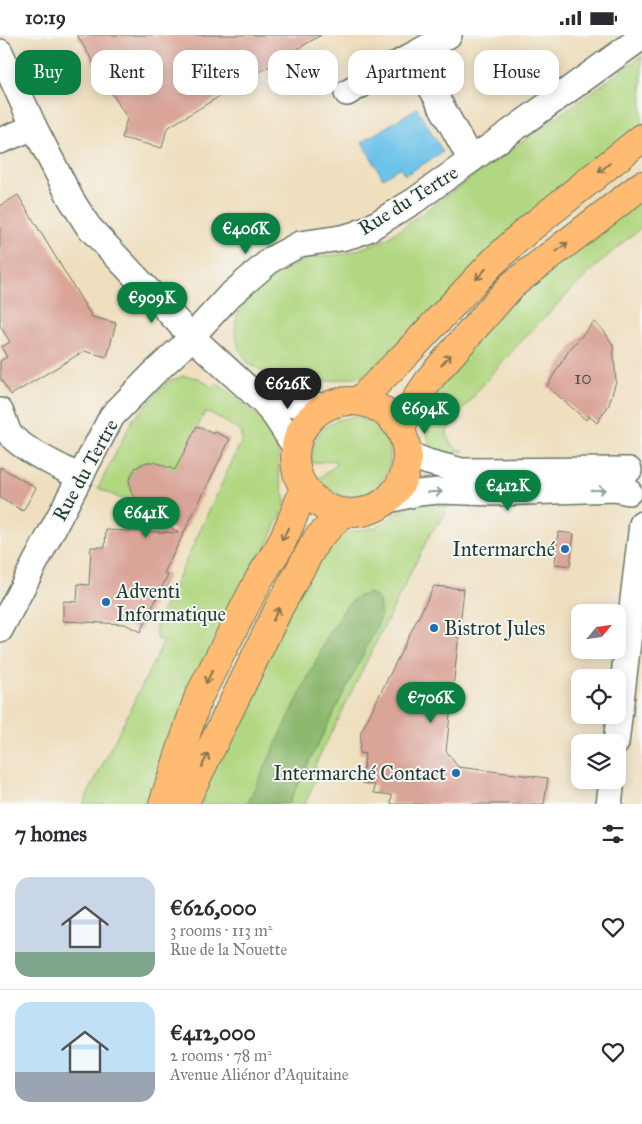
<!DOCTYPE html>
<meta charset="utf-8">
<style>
body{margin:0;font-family:"IM FELL Great Primer",serif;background:#f7f7f7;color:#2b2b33;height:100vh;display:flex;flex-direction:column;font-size:19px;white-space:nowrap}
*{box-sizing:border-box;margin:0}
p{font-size:16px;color:#7c7c81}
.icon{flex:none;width:28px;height:28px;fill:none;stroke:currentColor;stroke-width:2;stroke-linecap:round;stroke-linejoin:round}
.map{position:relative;height:769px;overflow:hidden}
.drawer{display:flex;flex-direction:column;background:#fff;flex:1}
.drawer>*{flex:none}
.hud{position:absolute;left:15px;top:15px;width:612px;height:45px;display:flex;gap:10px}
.needle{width:32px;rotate:61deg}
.tools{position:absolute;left:571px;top:569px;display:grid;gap:10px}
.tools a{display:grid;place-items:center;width:55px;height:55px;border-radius:10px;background:#fff;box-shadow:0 2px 12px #0003;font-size:25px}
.price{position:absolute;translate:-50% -42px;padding:0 11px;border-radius:18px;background:#0b8043;color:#fff;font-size:16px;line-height:32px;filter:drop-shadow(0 1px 2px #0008)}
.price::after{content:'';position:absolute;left:50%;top:30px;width:15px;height:11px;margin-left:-8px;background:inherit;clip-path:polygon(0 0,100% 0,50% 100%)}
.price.current{background:#222;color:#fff}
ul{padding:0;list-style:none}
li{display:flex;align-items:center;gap:15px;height:125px;padding:0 15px}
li+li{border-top:1px solid #e1e1e2}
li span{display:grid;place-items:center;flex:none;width:140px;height:100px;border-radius:15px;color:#555}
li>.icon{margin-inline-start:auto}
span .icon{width:60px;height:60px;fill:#fffc;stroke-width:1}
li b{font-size:21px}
h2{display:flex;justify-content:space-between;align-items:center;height:60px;padding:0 15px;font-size:21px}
.tag{padding:0 18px;border-radius:15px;background:#fff;box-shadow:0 2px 12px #0003;font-size:18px;line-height:45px}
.tag.current{background:#0b8043;color:#fff}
.status{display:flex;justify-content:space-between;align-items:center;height:35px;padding:0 25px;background:#fff;direction:ltr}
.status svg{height:14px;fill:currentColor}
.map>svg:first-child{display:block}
</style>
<div class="status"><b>10:19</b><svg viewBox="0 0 49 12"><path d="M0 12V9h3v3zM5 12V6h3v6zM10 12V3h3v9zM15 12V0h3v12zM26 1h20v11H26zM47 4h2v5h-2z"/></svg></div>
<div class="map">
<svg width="642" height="769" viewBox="0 0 642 769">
<rect width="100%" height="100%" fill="#f6f6f2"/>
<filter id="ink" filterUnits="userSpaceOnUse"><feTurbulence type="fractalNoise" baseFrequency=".02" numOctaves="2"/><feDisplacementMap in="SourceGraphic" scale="10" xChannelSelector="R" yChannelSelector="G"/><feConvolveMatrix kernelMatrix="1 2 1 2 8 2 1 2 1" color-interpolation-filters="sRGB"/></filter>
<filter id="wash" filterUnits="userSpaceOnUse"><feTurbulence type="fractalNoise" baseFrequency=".0096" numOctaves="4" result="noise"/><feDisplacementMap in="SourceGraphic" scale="20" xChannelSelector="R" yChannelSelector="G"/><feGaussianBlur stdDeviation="1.12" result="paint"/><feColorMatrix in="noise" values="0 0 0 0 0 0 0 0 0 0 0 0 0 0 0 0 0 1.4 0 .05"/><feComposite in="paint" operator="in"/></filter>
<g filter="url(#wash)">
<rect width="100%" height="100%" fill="#efdfbf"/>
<!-- green -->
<g fill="#b1d780" stroke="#688a5a">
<polygon points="642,21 642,101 375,336 363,341 321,347 309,353 297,354 249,329 239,314 235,296 237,280 246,266 264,249 285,234 309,223 346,219 385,205"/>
<path d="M 642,155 L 642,192 C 606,220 573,253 541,286 C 507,320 475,357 447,396 C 447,407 454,413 464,416 L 456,416 L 456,422 C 433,417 430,417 426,393 C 425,388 423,382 424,378 C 427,366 439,355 447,346 L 440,339 L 478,298 Z"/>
<path d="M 183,341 L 199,343 L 212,352 L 217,348 L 270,390 L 277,404 L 279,440 L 285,463 L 285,471 L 148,769 L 83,769 L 164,606 L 159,605 C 155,600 155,596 156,590 L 242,405 L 240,396 L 211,378 L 205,377 L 176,434 L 180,440 C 171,435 161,428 152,427 C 134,425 124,445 133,459 C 139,469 150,474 159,482 L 98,453 L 133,384 L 167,347 Z"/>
<path d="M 356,382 C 430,404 368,501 318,444 L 336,430 L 335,425 L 312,428 C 310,399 328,383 356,382 Z"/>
<polygon points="417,468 444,468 445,470 445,480 430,499 315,730 318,739 305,769 195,769 317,518 340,499 376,492 404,474"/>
</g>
<!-- forest -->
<polygon fill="#8cb86e" stroke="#567a51" points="370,558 379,566 381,581 375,596 288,769 247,769 327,603 346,571 358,561"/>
<!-- water -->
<polygon fill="#6cc2e9" stroke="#46808e" points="417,73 443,117 405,140 400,132 383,143 362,107"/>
<g id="blocks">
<!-- building -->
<g fill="#daa599">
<polygon points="77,0 321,0 167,93 162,113 122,103 127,83"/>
<polygon points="18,160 92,282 116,288 107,322 84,316 11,360 0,343 0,326 7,322 1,312 10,307 0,291 0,171"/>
<polygon points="594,287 605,297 613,310 616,346 609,370 597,388 589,381 586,385 547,351 569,315"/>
<polygon points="197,391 214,399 215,397 230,404 164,538 168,540 140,597 125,589 63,586 63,566 77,567 78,549 89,550 91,512 105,512 106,495 178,498 137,465 131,457 129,445 135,433 147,427 154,427 175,435"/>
<polygon points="0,432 36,453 23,476 0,463"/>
<polygon points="558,497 574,499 570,531 555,529"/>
<polygon points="434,551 464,554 446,716 458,732 548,743 544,769 391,769 392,760 374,758 375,750 362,748 365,719 359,718 361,697"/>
</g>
</g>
</g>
<g filter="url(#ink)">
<use href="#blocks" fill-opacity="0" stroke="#687665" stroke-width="1"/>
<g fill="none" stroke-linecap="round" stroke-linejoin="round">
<defs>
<g id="minor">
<polyline points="449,0 413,20 471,125"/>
<polyline points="0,17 34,92 71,164 88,191 191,301 263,367 275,381 295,412"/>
<polyline points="347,58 413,20"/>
<polyline points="0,106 34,92"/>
<polyline points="252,355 294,369 325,371"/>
<path d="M 0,376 C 4,382 5,391 9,398 C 19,413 62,433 80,442"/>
<polyline points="407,419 428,427 462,436 629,435"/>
<polyline points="388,465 418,458 439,456 495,458 615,454 629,457"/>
<polyline points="0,595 112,381 153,339 181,313 229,261 272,224 300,209 341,203 356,199 368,194 414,166 642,2"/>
<polyline points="616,708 642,489"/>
<polyline points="609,769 612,745"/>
</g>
<g id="major">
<circle cx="351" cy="422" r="56"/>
<polyline points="359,366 407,318 492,228 524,198 642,103"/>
<polyline points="400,394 416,364 432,341 512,250 642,150"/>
<polyline points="163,769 198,663 259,544 280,511 291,487 304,454"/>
<polyline points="184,769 280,571 317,504 343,478"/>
</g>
</defs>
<!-- minor casing -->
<use href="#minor" stroke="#687665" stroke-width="28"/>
<!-- major casing -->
<use href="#major" stroke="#687665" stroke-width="30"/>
<!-- minor -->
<use href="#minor" stroke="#fff" stroke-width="25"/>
<!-- major -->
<use href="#major" stroke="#ffbb71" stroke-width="28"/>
</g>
<!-- one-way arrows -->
<defs><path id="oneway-shaft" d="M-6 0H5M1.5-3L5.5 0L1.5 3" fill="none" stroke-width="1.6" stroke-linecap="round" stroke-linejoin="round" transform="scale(1.25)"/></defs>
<g stroke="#84764f">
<use href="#oneway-shaft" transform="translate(604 133) rotate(141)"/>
<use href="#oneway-shaft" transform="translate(562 212) rotate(-38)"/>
<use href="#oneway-shaft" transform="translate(481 239) rotate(133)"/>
<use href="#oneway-shaft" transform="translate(446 325) rotate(-48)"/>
<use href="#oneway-shaft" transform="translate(285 499) rotate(116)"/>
<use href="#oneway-shaft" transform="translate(276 579) rotate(-64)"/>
<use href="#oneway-shaft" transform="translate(209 642) rotate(117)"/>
<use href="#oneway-shaft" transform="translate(205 725) rotate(-64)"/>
</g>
<g stroke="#8f9e9a">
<use href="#oneway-shaft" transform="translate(598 455) rotate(-2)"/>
<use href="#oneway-shaft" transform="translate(435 457) rotate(-2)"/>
</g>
</g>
<!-- markers -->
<g fill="#1f6fb2" stroke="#f6f6f2" stroke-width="2">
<circle cx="565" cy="514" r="5"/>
<circle cx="106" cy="567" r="5"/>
<circle cx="434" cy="593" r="5"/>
<circle cx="456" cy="738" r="5"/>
</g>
<g text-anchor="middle" stroke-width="4" stroke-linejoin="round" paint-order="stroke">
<!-- number labels -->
<g font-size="18" fill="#4e574d">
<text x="583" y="349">10</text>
</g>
<!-- street labels -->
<g font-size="20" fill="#1f3d34" stroke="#f6f6f2">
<text transform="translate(408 165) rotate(-32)" y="7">Rue du Tertre</text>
<text transform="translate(85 435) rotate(-61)" y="7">Rue du Tertre</text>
</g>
<!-- poi labels -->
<g font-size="20" fill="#1f3d34" stroke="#f6f6f2" text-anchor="end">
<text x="555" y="521">Intermarché</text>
<text x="116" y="563" text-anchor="start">Adventi<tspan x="116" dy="23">Informatique</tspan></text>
<text x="444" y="600" text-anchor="start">Bistrot Jules</text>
<text x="446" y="745">Intermarché Contact</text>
</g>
</g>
</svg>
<div class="tools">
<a><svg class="needle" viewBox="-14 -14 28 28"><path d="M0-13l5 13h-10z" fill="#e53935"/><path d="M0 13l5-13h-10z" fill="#7c7c81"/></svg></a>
<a><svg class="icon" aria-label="locate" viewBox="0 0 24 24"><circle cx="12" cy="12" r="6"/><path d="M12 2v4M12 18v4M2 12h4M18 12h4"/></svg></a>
<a><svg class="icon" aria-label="layers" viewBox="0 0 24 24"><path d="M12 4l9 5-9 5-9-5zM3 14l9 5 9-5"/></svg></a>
</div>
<b class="price" style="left:246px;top:220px">€406K</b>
<b class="price" style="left:152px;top:289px">€909K</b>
<b class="price current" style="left:288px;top:375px">€626K</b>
<b class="price" style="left:425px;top:400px">€694K</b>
<b class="price" style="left:508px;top:477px">€412K</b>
<b class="price" style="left:146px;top:504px">€641K</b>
<b class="price" style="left:431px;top:689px">€706K</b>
<div class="hud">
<a class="tag current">Buy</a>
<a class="tag">Rent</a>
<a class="tag">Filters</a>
<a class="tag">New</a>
<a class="tag">Apartment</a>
<a class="tag">House</a>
</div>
</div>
<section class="drawer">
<h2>7 homes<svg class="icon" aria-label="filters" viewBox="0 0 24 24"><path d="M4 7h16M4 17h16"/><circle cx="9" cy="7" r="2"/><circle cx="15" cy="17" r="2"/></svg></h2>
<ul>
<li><span style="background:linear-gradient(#c9d6e8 75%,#7fa58c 0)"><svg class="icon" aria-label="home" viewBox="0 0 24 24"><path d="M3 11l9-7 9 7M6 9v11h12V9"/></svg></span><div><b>€626,000</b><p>3 rooms · 113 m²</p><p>Rue de la Nouette</p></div><svg class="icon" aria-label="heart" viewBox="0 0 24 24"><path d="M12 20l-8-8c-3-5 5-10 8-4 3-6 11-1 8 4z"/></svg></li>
<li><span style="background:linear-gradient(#bfe0f5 70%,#9aa5b1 0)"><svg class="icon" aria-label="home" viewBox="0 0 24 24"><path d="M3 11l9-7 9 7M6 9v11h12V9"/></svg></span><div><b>€412,000</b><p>2 rooms · 78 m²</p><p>Avenue Aliénor d'Aquitaine</p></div><svg class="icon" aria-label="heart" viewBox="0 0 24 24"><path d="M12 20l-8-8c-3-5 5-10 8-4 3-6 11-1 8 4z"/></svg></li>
</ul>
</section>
